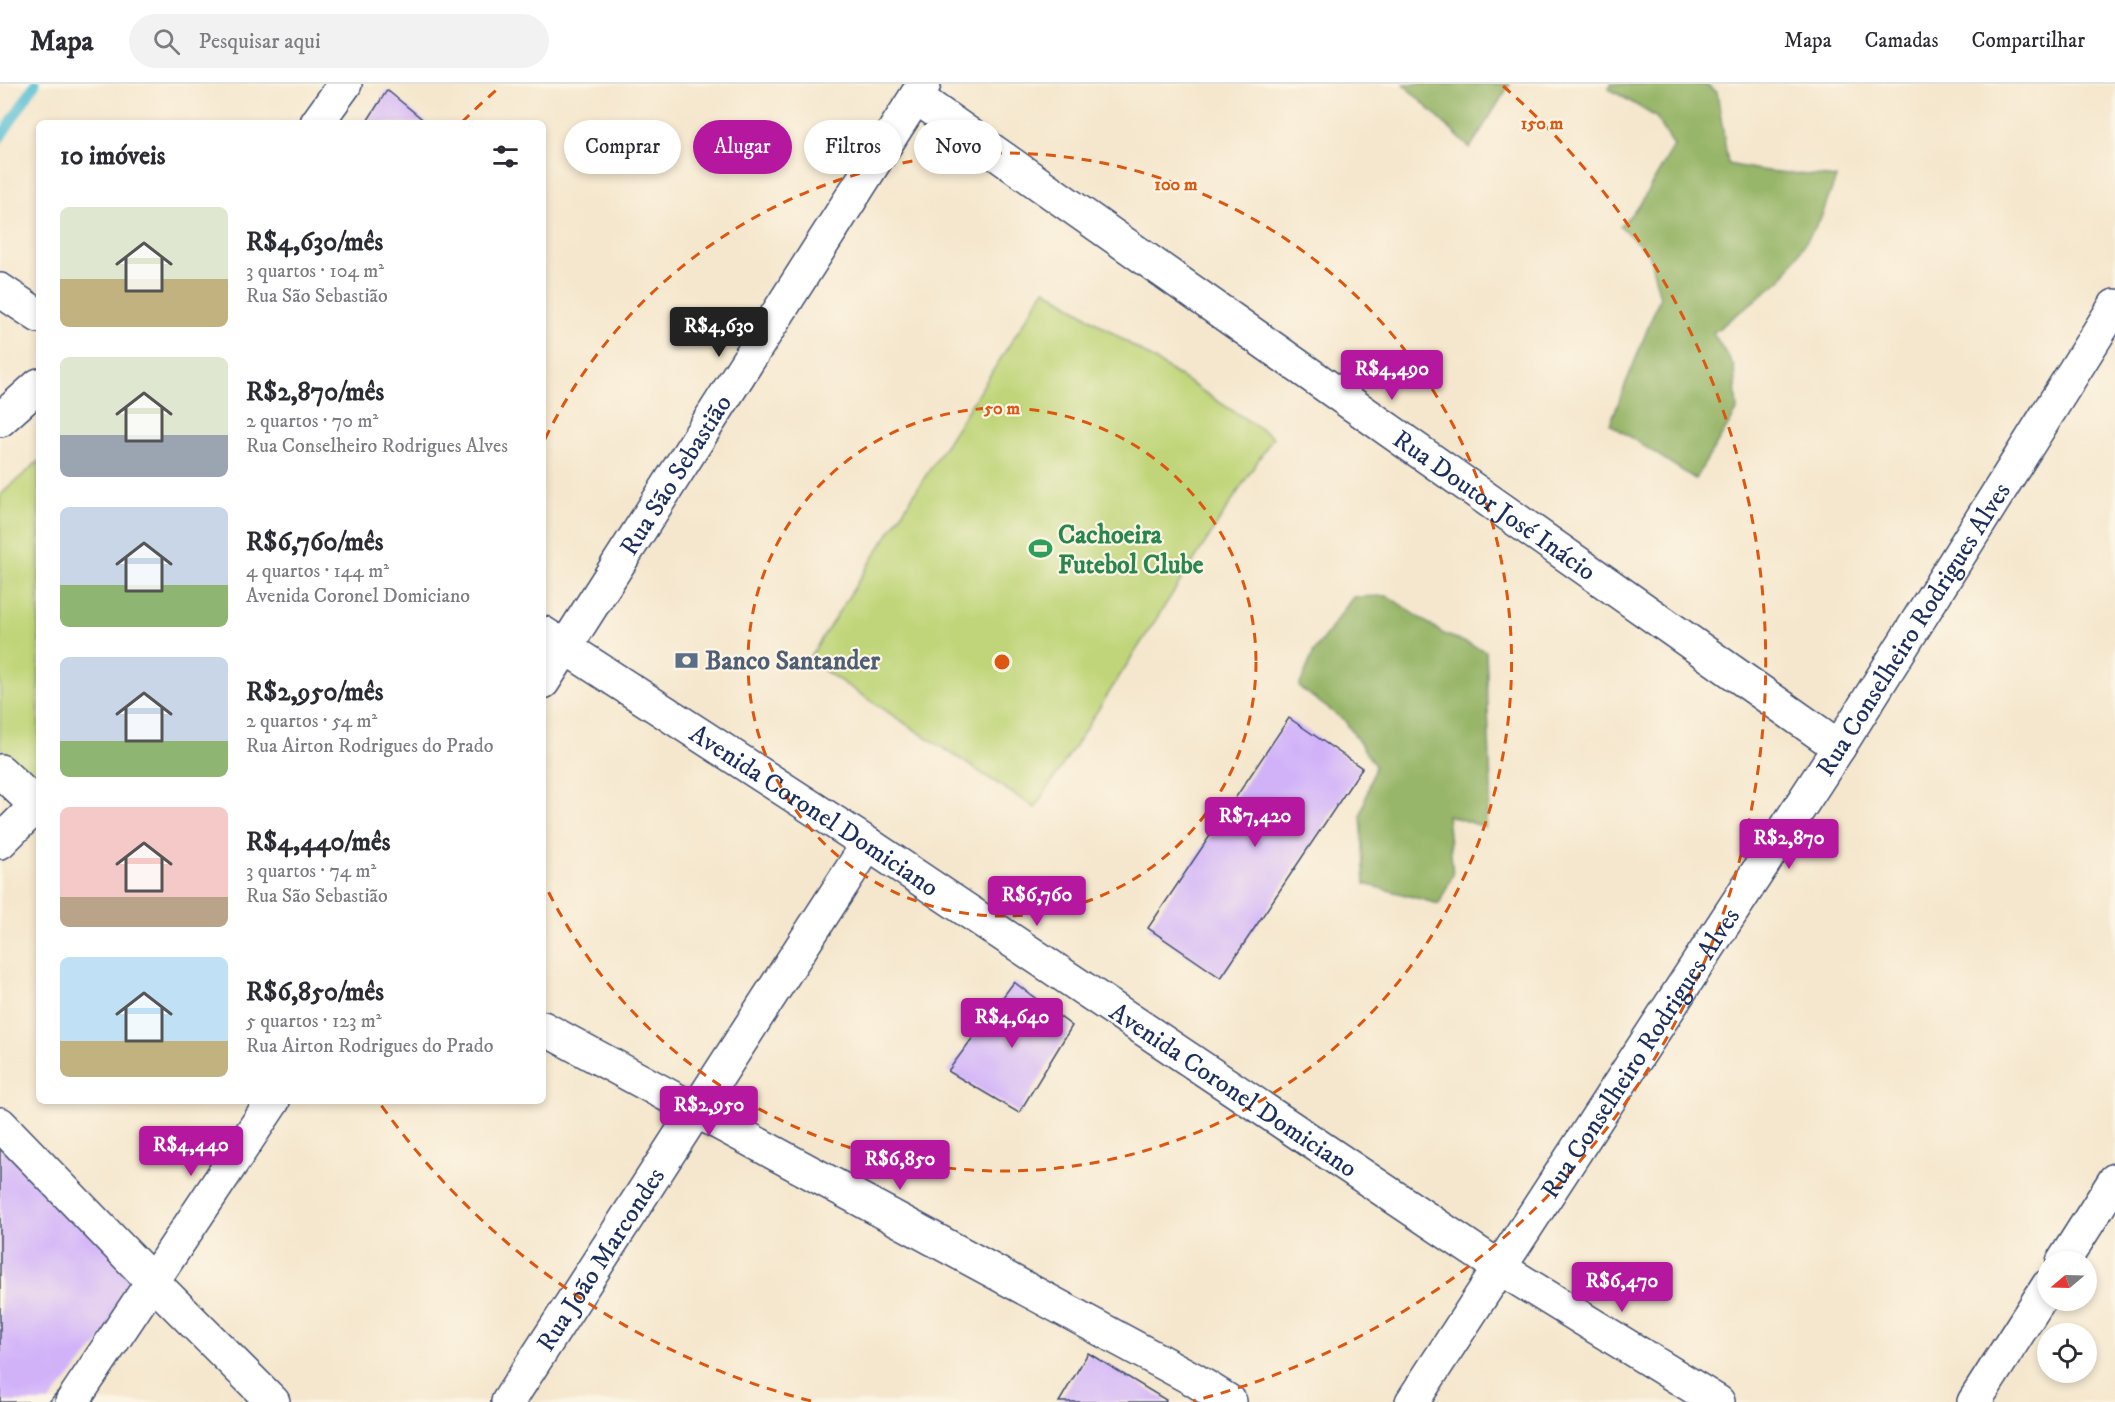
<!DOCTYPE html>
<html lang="pt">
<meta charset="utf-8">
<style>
body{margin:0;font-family:"IM FELL DW Pica",serif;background:#f2f2f3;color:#2b2b33;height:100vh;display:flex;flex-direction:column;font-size:22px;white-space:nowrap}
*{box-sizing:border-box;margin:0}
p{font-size:20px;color:#7c7c81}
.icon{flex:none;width:33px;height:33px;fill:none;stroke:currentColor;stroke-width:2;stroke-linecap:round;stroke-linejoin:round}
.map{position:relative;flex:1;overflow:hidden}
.sheet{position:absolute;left:36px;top:36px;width:510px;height:984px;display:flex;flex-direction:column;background:#fff;border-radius:9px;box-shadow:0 3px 9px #0003}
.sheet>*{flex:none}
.banner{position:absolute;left:564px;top:36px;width:570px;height:54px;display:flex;gap:12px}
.needle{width:39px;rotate:251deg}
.controls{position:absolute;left:2037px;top:1167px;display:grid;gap:12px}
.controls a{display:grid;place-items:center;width:60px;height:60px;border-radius:50%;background:#fff;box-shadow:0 3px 9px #0003;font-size:30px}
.price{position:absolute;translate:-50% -51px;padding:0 14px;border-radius:6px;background:#b5179e;color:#fff;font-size:20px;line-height:39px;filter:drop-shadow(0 2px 3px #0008)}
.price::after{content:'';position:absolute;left:50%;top:36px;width:18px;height:14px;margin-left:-9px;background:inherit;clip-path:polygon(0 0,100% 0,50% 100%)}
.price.current{background:#222;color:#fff}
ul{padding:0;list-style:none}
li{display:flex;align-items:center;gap:18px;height:150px;padding:0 24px}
li span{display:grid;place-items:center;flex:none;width:168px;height:120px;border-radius:9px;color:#555}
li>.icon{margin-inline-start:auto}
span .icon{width:72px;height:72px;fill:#fffc;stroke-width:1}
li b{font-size:26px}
h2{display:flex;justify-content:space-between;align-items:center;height:72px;padding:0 24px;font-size:26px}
.chip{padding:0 21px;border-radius:27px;background:#fff;box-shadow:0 3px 9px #0003;font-size:21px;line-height:54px}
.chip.current{background:#b5179e;color:#fff}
header{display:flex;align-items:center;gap:36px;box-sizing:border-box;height:84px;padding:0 30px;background:#fff;border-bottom:2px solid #e1e1e2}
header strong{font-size:28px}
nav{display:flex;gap:33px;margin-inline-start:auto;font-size:21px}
.search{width:420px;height:54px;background:#f2f2f3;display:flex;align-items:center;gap:15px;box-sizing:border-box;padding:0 21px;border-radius:33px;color:#7c7c81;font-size:22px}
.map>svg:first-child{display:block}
</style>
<header>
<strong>Mapa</strong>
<div class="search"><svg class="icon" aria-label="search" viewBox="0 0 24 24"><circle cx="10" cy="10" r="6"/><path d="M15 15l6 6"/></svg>Pesquisar aqui</div>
<nav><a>Mapa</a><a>Camadas</a><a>Compartilhar</a></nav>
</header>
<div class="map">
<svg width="2115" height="1318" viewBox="0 0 2115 1318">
<rect width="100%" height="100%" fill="#fcf5e5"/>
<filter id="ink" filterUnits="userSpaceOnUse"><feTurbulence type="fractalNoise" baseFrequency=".0167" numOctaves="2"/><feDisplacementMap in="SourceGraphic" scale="12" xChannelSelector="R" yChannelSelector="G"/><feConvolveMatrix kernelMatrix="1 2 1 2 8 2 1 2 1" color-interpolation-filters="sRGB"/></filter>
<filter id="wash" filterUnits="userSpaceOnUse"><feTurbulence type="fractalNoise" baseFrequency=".008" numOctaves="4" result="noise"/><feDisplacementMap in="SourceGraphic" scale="24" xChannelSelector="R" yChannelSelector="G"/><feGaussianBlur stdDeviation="1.35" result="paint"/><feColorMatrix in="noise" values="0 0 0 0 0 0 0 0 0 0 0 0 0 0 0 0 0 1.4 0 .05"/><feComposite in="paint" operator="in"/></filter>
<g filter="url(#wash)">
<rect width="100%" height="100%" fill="#f5e7cd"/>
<!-- green -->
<g fill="#c0d579" stroke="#6e826c" stroke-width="1.5">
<polygon points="1045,205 1273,353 1035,724 808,576"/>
<polygon points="39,377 39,686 33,692 0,664 0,411"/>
</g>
<!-- forest -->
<g fill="#98b669" stroke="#5a7264" stroke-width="1.5">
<polygon points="1403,0 1510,0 1470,64"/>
<polygon points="1611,0 1704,0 1717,8 1728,80 1759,86 1836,94 1821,134 1782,195 1713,249 1734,283 1737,327 1695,395 1610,340 1660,213 1649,170 1620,142 1639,122 1674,62 1656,33 1608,4"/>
<polygon points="1388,512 1444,550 1486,567 1491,706 1485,743 1447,731 1453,790 1439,820 1365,800 1361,730 1375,682 1345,637 1299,603 1314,567 1353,513"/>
</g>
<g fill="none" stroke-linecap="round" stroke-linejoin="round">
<!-- stream -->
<polyline stroke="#58bfd5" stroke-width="10" points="0,54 35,0"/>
</g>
<g id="blocks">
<!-- building -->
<g fill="#d1b2f9">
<polygon points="387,6 427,39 366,39"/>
<polygon points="1289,634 1362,684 1221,894 1148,844"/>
<polygon points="1014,898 1072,942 1019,1029 948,987"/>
<polygon points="5,1060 128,1186 133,1218 49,1318 0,1318 0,1065"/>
<polygon points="1088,1269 1166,1316 1165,1318 1059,1318"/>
</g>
</g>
</g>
<g filter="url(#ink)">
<use href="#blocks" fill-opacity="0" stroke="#3c4b6f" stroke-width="1.5"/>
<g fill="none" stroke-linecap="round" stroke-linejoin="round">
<defs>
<g id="street">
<path id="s1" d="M 916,13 L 1839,663"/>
<polyline points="317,39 345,0"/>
<polyline points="0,336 39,301"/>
<path id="s2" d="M 543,598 L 924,0"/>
<polyline points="0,687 37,722"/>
<polyline points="0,758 39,719"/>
<polyline points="543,944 1193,1295 1230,1318"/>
<polyline points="0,1040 152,1197 273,1318"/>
<polyline points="2063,1178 2115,1096"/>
<polyline points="72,1318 273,1017"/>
<path id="s3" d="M 508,1318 L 868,760"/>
<path id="s4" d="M 1412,1318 L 1839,663 L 2115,222"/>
<polyline points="1974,1318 2048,1202"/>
</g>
<g id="secondary">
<polyline points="0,206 39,232"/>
<path id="s5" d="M 543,549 L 868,760 L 1500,1184 L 1718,1318"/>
</g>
</defs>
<!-- street casing -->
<use href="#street" stroke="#3c4b6f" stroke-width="36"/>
<!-- secondary casing -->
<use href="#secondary" stroke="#3c4b6f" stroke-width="36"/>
<!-- street -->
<use href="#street" stroke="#fff" stroke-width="33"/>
<!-- secondary -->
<use href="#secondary" stroke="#fff" stroke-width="33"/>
</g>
</g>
<!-- distance rings -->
<g fill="none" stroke="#de5710" stroke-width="3" stroke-dasharray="10 8">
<circle cx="1002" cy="578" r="254"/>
<path d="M545 355A509 509 0 1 1 545 801"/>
<path d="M811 1317A763 763 0 0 1 381 1021M462 38A763 763 0 0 1 501 2M1503 2A763 763 0 0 1 1193 1317"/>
</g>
<!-- icons -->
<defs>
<symbol id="stadium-bare" viewBox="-9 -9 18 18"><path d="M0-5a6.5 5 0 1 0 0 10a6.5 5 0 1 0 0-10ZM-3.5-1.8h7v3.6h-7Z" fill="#2e9e5b" stroke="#fcf5e5" stroke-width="2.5" paint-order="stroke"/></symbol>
<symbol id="bank-bare" viewBox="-9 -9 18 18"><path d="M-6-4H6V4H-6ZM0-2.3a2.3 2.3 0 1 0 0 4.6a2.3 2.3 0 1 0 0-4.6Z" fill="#5c6f8a" stroke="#fcf5e5" stroke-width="2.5" paint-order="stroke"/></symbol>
</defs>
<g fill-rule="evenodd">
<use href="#stadium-bare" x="1024" y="448" width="33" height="33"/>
<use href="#bank-bare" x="670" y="560" width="33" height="33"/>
</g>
<g text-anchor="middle" stroke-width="4.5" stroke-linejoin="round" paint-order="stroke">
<!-- street labels -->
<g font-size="26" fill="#1b2f5e" stroke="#fcf5e5">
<text dy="9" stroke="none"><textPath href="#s2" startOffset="246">Rua São Sebastião</textPath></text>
<text dy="9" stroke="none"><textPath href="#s1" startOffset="708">Rua Doutor José Inácio</textPath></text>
<text dy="9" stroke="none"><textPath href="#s4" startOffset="921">Rua Conselheiro Rodrigues Alves</textPath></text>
<text dy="9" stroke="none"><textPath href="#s5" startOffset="324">Avenida Coronel Domiciano</textPath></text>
<text dy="9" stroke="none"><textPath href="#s4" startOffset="417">Rua Conselheiro Rodrigues Alves</textPath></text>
<text dy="9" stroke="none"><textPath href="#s5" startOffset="828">Avenida Coronel Domiciano</textPath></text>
<text dy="9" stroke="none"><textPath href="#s3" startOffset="170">Rua João Marcondes</textPath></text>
</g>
<!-- leisure labels -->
<g font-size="26" font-weight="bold" fill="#27864d" stroke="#fcf5e5" text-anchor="start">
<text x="1058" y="459">Cachoeira<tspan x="1058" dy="30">Futebol Clube</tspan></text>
</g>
<!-- service labels -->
<g font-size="26" font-weight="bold" fill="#4e5e75" stroke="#fcf5e5" text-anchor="start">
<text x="705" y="585">Banco Santander</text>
</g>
</g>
<circle cx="1002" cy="578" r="9" fill="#de5710" stroke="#fcf5e5" stroke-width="3"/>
<g font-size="18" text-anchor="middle" font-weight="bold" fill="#de5710" stroke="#fcf5e5" stroke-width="4.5" stroke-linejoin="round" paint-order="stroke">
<text x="1542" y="45">150 m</text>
<text x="1176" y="106">100 m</text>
<text x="1002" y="330">50 m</text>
</g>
</svg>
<div class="controls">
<a><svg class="needle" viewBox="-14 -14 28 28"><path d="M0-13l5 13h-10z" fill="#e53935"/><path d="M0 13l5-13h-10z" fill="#7c7c81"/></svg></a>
<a><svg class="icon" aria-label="locate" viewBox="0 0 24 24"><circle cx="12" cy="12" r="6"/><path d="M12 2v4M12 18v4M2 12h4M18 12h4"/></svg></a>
</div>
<b class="price current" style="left:719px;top:274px">R$4,630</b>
<b class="price" style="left:1392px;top:317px">R$4,490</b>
<b class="price" style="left:1255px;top:764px">R$7,420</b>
<b class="price" style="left:1789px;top:786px">R$2,870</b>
<b class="price" style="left:1037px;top:843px">R$6,760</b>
<b class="price" style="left:1012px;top:965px">R$4,640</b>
<b class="price" style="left:709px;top:1053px">R$2,950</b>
<b class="price" style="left:191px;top:1093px">R$4,440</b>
<b class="price" style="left:900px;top:1107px">R$6,850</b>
<b class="price" style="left:1622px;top:1229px">R$6,470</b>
<div class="banner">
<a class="chip">Comprar</a>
<a class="chip current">Alugar</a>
<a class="chip">Filtros</a>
<a class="chip">Novo</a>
</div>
<section class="sheet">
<h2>10 imóveis<svg class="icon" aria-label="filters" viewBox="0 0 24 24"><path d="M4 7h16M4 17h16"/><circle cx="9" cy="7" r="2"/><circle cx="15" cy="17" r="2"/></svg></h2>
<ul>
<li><span style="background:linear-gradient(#dfe7d0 60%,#c2b280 0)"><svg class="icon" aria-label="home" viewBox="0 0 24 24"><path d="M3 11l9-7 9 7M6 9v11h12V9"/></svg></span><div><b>R$4,630/mês</b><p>3 quartos · 104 m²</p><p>Rua São Sebastião</p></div></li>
<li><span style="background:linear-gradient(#dfe7d0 65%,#9aa5b1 0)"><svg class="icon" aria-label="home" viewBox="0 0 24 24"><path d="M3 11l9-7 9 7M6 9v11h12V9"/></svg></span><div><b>R$2,870/mês</b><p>2 quartos · 70 m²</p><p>Rua Conselheiro Rodrigues Alves</p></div></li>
<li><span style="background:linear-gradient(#c9d6e8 65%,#8fb573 0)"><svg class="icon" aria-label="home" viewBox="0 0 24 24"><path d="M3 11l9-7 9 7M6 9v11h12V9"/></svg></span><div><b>R$6,760/mês</b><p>4 quartos · 144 m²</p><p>Avenida Coronel Domiciano</p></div></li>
<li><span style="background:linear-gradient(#c9d6e8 70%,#8fb573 0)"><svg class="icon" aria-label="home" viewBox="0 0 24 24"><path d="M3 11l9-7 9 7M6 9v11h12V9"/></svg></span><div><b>R$2,950/mês</b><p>2 quartos · 54 m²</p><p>Rua Airton Rodrigues do Prado</p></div></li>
<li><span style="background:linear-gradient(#f6c9c9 75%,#b9a48a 0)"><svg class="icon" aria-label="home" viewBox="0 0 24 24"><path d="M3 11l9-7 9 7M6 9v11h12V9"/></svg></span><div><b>R$4,440/mês</b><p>3 quartos · 74 m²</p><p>Rua São Sebastião</p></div></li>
<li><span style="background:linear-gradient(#bfe0f5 70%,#c2b280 0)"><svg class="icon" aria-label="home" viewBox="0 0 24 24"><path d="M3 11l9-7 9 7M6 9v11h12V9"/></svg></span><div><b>R$6,850/mês</b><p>5 quartos · 123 m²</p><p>Rua Airton Rodrigues do Prado</p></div></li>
</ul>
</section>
</div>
